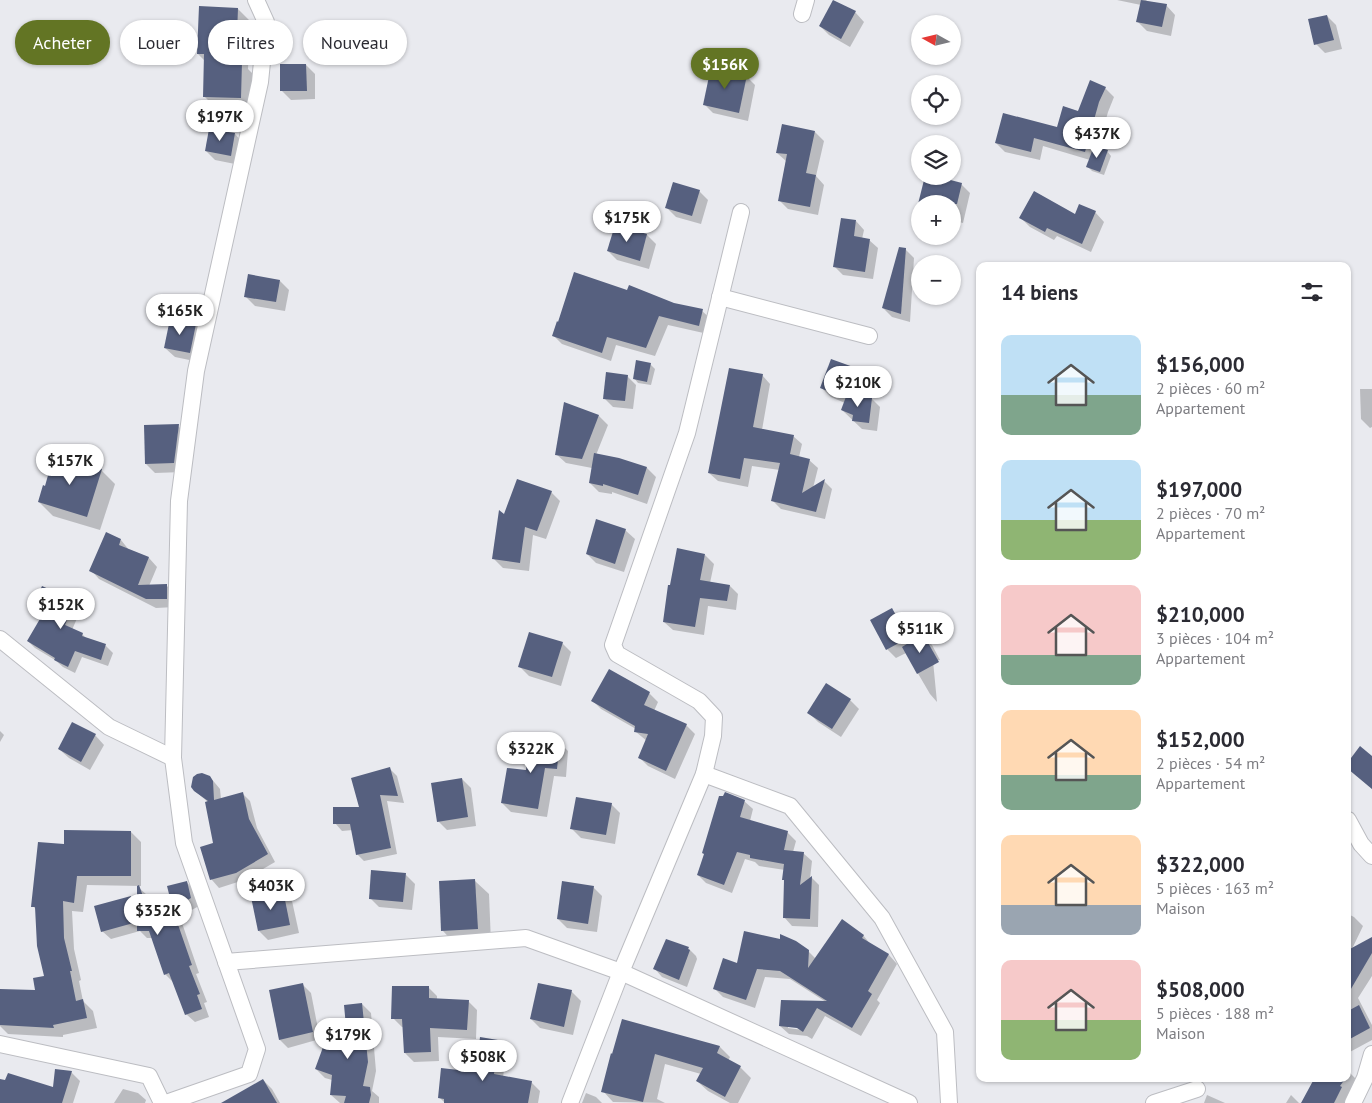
<!DOCTYPE html>
<html lang="fr">
<meta charset="utf-8">
<style>
body{margin:0;font-family:"PT Sans",sans-serif;background:#f2f2f3;color:#2b2b33;height:100vh;display:flex;flex-direction:column;font-size:19px;white-space:nowrap}
*{box-sizing:border-box;margin:0}
p{font-size:16px;color:#7c7c81}
.icon{flex:none;width:28px;height:28px;fill:none;stroke:currentColor;stroke-width:2;stroke-linecap:round;stroke-linejoin:round}
.map{position:relative;flex:1;overflow:hidden}
.sheet{position:absolute;left:976px;top:262px;width:375px;height:820px;display:flex;flex-direction:column;background:#fff;border-radius:10px;box-shadow:0 1px 4px #0004}
.sheet>*{flex:none}
.hud{position:absolute;left:15px;top:20px;width:475px;height:45px;display:flex;gap:10px}
.needle{width:32px;rotate:278deg}
.controls{position:absolute;left:911px;top:15px;display:grid;gap:10px}
.controls a{display:grid;place-items:center;width:50px;height:50px;border-radius:50%;background:#fff;box-shadow:0 1px 4px #0004;font-size:25px}
.price{position:absolute;translate:-50% -42px;padding:0 11px;border-radius:18px;background:#fff;color:#222;font-size:16px;line-height:32px;filter:drop-shadow(0 1px 2px #0008)}
.price::after{content:'';position:absolute;left:50%;top:30px;width:15px;height:11px;margin-left:-8px;background:inherit;clip-path:polygon(0 0,100% 0,50% 100%)}
.price.current{background:#637524;color:#fff}
ul{padding:0;list-style:none}
li{display:flex;align-items:center;gap:15px;height:125px;padding:0 25px}
li span{display:grid;place-items:center;flex:none;width:140px;height:100px;border-radius:10px;color:#555}
li>.icon{margin-inline-start:auto}
span .icon{width:60px;height:60px;fill:#fffc;stroke-width:1}
li b{font-size:21px}
h2{display:flex;justify-content:space-between;align-items:center;height:60px;padding:0 25px;font-size:21px}
.tag{padding:0 18px;border-radius:22px;background:#fff;box-shadow:0 1px 4px #0004;font-size:18px;line-height:45px}
.tag.current{background:#637524;color:#fff}
.map>svg:first-child{display:block}
</style>
<div class="map">
<svg width="1372" height="1103" viewBox="0 0 1372 1103">
<rect width="100%" height="100%" fill="#e9eaef"/>
<!-- shadow -->
<g fill="#0003" fill-rule="evenodd">
<polygon points="1117,0 1147,0 1146,1 1166,5 1175,15 1171,36 1147,31 1138,22 1141,5"/>
<polygon points="834,1 855,12 864,22 850,47 829,35 820,26"/>
<polygon points="238,9 250,21 248,69 254,75 253,109 216,108 204,96 205,61 198,54"/>
<polygon points="1327,16 1336,25 1342,49 1325,53 1316,44"/>
<polygon points="306,65 315,74 315,99 291,100 282,91"/>
<polygon points="746,76 755,85 748,121 713,113 704,104"/>
<polygon points="1105,88 1114,97 1108,112 1098,148 1107,151 1111,156 1104,175 1092,171 1088,167 1090,160 1043,146 1040,160 1005,152 996,143 1058,128"/>
<polygon points="815,132 824,141 816,176 824,185 818,215 788,209 779,200 786,161 777,153"/>
<polygon points="235,134 244,144 240,165 215,160 206,151"/>
<polygon points="926,176 961,184 970,193 963,223 952,220 952,204 920,204 920,206 919,205"/>
<polygon points="699,191 708,200 701,224 676,217 667,208"/>
<polygon points="1080,205 1095,212 1104,222 1091,252 1057,236 1054,240 1030,227 1021,218 1075,216"/>
<polygon points="856,221 864,230 862,239 869,240 878,248 873,279 843,275 834,266"/>
<polygon points="616,226 647,235 656,244 649,269 617,260 608,251"/>
<polygon points="905,249 914,258 910,322 892,317 883,308"/>
<polygon points="280,281 289,290 285,311 255,306 246,297"/>
<polygon points="628,292 702,311 711,319 708,334 668,325 655,356 616,345 611,361 562,344 553,335"/>
<polygon points="196,325 205,334 199,362 175,357 165,348"/>
<polygon points="650,364 655,369 651,385 638,383 634,378"/>
<polygon points="855,369 865,378 858,397 872,399 880,407 877,431 862,429 842,410 845,403 831,397 822,388"/>
<polygon points="762,375 770,384 762,430 793,436 802,444 799,457 809,460 818,468 813,488 824,481 832,489 825,519 781,509 772,500 780,470 752,466 748,487 718,481 709,473"/>
<polygon points="627,376 636,385 633,409 613,407 604,398"/>
<polygon points="1360,389 1372,389 1372,427 1370,428 1361,419"/>
<polygon points="599,416 608,425 596,455 647,468 656,477 647,504 612,492 612,494 599,492 590,483 592,468 566,463 556,454"/>
<polygon points="178,426 187,435 183,472 155,473 146,464"/>
<polygon points="101,470 115,484 100,530 53,516 39,502"/>
<polygon points="551,492 560,501 546,539 533,535 529,571 503,568 494,559 505,516"/>
<polygon points="625,530 635,539 624,572 596,563 587,554"/>
<polygon points="121,540 129,550 149,558 157,567 149,586 167,586 175,594 175,607 156,608 99,579 91,570"/>
<polygon points="705,555 714,564 710,583 730,586 738,594 736,610 708,606 704,635 673,630 664,622"/>
<polygon points="74,602 81,609 72,630 82,634 87,639 106,646 113,653 108,666 82,657 75,673 63,667 55,660 35,648 28,641 44,614 34,606"/>
<polygon points="892,610 901,619 913,642 923,636 932,645 940,660 933,661 937,702 930,694 906,653 896,658 887,649"/>
<polygon points="562,643 571,652 561,686 529,676 520,667"/>
<polygon points="649,693 658,702 654,711 686,725 695,734 675,779 648,766 639,757 647,741 636,732 636,729 601,709 593,701"/>
<polygon points="850,700 859,709 841,737 818,722 809,713"/>
<polygon points="0,731 4,735 0,742"/>
<polygon points="95,735 104,745 90,770 69,758 59,749"/>
<polygon points="559,742 568,751 566,777 554,776 547,817 511,812 502,803 527,772"/>
<polygon points="1360,748 1372,757 1372,789 1348,768 1348,764"/>
<polygon points="389,768 397,776 404,803 387,801 397,854 364,861 357,854 353,830 342,831 335,823 360,808"/>
<polygon points="210,777 220,789 221,799 243,794 250,801 257,828 275,862 244,880 219,888 212,880 202,848 214,844 208,802 195,791"/>
<polygon points="462,779 471,788 476,826 447,830 438,821"/>
<polygon points="744,801 753,809 750,821 787,832 796,841 793,852 803,853 812,861 810,879 811,877 819,885 818,927 792,926 784,917 785,870 759,866 755,862 745,859 732,893 706,883 698,875"/>
<polygon points="611,804 620,813 615,844 581,838 572,829"/>
<polygon points="131,832 141,842 141,886 87,885 83,912 72,911 74,949 81,980 79,981 83,1001 93,1011 97,1028 63,1035 63,1037 8,1034 0,1026 0,990 36,992 45,977 37,911 33,906 66,846"/>
<polygon points="406,875 415,884 412,910 379,907 370,898"/>
<polygon points="475,881 489,894 491,943 456,945 443,931"/>
<polygon points="186,882 195,890 199,906 177,918 182,923 199,973 196,974 207,1002 204,1003 209,1017 195,1022 186,1014 174,983 165,974 153,938 147,938 140,931 111,939 102,931 131,897 138,905 138,887 147,895 150,904 172,903"/>
<polygon points="593,887 602,896 597,932 567,928 558,919"/>
<polygon points="283,892 292,901 299,933 268,940 259,931"/>
<polygon points="1348,914 1354,917 1363,926 1352,949 1372,938 1372,976 1358,998 1372,1025 1372,1040 1348,1053"/>
<path d="M 863,935 L 871,945 L 889,955 L 897,964 L 877,1000 L 880,1003 L 861,1036 L 825,1016 L 812,1039 L 807,1036 L 789,1034 L 780,1026 L 826,1002 L 790,979 L 765,977 L 755,1008 L 723,997 L 714,988 L 738,965 L 808,951 L 816,959 ZM 788,1026 L 804,1028 L 803,1030 L 788,1028 Z"/>
<polygon points="666,941 688,948 696,956 697,959 687,987 662,977 655,969"/>
<polygon points="539,984 572,992 581,1001 573,1035 540,1028 531,1019"/>
<polygon points="303,985 311,993 320,1039 288,1048 280,1040 270,991"/>
<polygon points="428,987 437,996 437,999 468,1001 477,1010 476,1039 438,1037 439,1061 414,1062 405,1053 404,1027 402,1027 393,1018"/>
<polygon points="362,1004 371,1013 376,1071 372,1091 379,1097 379,1103 340,1103 331,1095 332,1080 325,1078 316,1069 349,1050"/>
<polygon points="623,1021 720,1047 730,1057 728,1061 740,1067 751,1078 738,1103 730,1103 708,1091 697,1081 701,1074 665,1064 657,1099 665,1103 613,1102 603,1091"/>
<polygon points="498,1041 507,1050 503,1077 531,1082 540,1091 538,1103 445,1103 439,1097 477,1074"/>
<polygon points="1348,1071 1359,1082 1347,1103 1302,1103 1315,1079 1348,1079"/>
<polygon points="71,1072 80,1081 73,1103 0,1103 0,1080 54,1089"/>
<polygon points="263,1080 272,1089 280,1103 239,1103"/>
<polygon points="123,1089 138,1093 146,1100 145,1103 114,1103"/>
<polygon points="586,1093 596,1097 602,1103 582,1103"/>
<polygon points="1207,1095 1225,1103 1204,1103"/>
<polygon points="1291,1095 1299,1103 1286,1103"/>
</g>
<!-- building -->
<g fill="#56607f">
<polygon points="833,0 856,11 841,39 819,26"/>
<polygon points="1141,0 1167,4 1162,27 1136,22"/>
<polygon points="199,6 238,8 236,62 242,62 241,98 203,97 204,54 197,54"/>
<polygon points="1327,15 1334,40 1314,45 1308,19"/>
<polygon points="280,64 306,64 307,91 280,91"/>
<polygon points="711,67 747,75 739,113 703,105"/>
<polygon points="1090,80 1106,87 1099,102 1085,152 1034,138 1031,152 995,143 1003,113 1057,127 1063,106 1078,111"/>
<polygon points="782,124 815,131 806,173 816,175 810,207 778,201 787,154 776,153"/>
<polygon points="209,129 235,133 231,156 205,151"/>
<polygon points="1094,146 1108,150 1100,172 1086,167"/>
<polygon points="925,176 935,176 962,183 957,204 918,204"/>
<polygon points="673,182 700,190 692,216 665,208"/>
<polygon points="1034,191 1075,214 1079,204 1096,211 1082,244 1047,228 1045,232 1019,218"/>
<polygon points="841,218 856,220 854,236 870,239 865,272 833,267"/>
<polygon points="615,225 647,234 640,261 607,251"/>
<polygon points="899,247 906,248 901,314 882,308"/>
<polygon points="574,272 627,290 629,285 674,303 703,309 699,326 659,316 646,348 607,337 602,353 552,336 557,321 558,322"/>
<polygon points="248,274 280,280 276,302 244,297"/>
<polygon points="170,319 196,324 190,353 164,348"/>
<polygon points="831,359 856,368 845,398 820,388"/>
<polygon points="636,360 651,363 647,382 633,379"/>
<polygon points="729,368 763,374 753,427 794,435 790,454 810,459 802,493 825,479 816,512 771,501 780,463 744,458 740,479 708,473"/>
<polygon points="606,372 628,375 625,401 603,399"/>
<polygon points="847,394 872,398 869,423 852,421 853,415 841,410"/>
<polygon points="564,402 599,415 582,459 555,455"/>
<polygon points="179,424 174,463 145,464 144,425"/>
<polygon points="594,453 619,458 647,467 638,495 603,484 603,486 589,483"/>
<polygon points="54,454 102,469 87,517 38,502 43,485 45,486"/>
<polygon points="517,479 552,491 537,531 525,527 520,563 492,559 499,510 504,514"/>
<polygon points="596,519 626,529 615,564 586,554"/>
<polygon points="106,532 121,539 119,545 149,557 138,585 167,584 167,599 146,599 89,571"/>
<polygon points="677,548 705,554 700,580 730,585 727,601 700,598 695,627 663,622 668,585 670,585"/>
<polygon points="42,586 75,601 65,625 83,633 82,636 106,644 101,660 75,651 68,667 54,660 55,658 27,641 44,612 33,606"/>
<polygon points="892,608 908,638 886,650 870,620"/>
<polygon points="529,632 563,642 552,677 518,667"/>
<polygon points="923,634 939,662 917,674 902,647"/>
<polygon points="609,669 650,692 644,705 687,724 666,771 638,758 648,734 634,732 635,726 591,701"/>
<polygon points="826,683 851,699 832,729 807,713"/>
<polygon points="72,722 96,734 81,762 58,749"/>
<polygon points="530,737 560,740 557,769 545,768 538,809 501,803 507,768 526,770"/>
<polygon points="1360,746 1372,756 1372,789 1348,769 1348,762"/>
<polygon points="390,767 398,796 380,795 391,848 356,855 350,824 333,824 333,807 359,807 351,778"/>
<polygon points="202,773 210,776 213,781 214,800 243,792 249,819 268,854 236,873 210,880 200,847 213,843 205,802 208,801 194,791 191,787 193,777 197,774"/>
<polygon points="462,778 468,817 437,822 431,783"/>
<polygon points="725,792 745,800 740,817 788,831 784,850 804,852 800,885 812,876 810,919 783,918 784,880 782,880 784,864 750,858 750,855 737,852 724,885 697,875 704,854 702,853 719,796 723,796"/>
<polygon points="576,797 612,803 606,835 570,829"/>
<polygon points="64,830 131,831 131,876 77,876 74,903 63,901 64,938 72,971 70,971 76,1001 83,999 87,1018 53,1025 54,1028 0,1025 0,989 35,990 33,978 44,976 37,946 35,907 31,907 38,842 64,844"/>
<polygon points="371,870 406,873 403,902 369,899"/>
<polygon points="475,879 478,929 441,931 439,881"/>
<polygon points="187,881 191,898 158,917 174,913 192,965 189,966 200,994 197,995 202,1009 185,1015 169,973 164,975 149,931 137,931 137,922 101,932 94,906 131,896 131,902 137,902 137,886 139,885 145,902 171,902 167,886"/>
<polygon points="562,881 594,886 588,924 557,919"/>
<polygon points="283,890 290,925 258,931 251,897"/>
<polygon points="842,919 864,935 862,938 889,954 868,991 872,994 852,1028 817,1008 803,1032 797,1028 779,1026 781,1000 827,1001 780,971 757,969 746,1000 713,989 723,958 737,963 744,931 780,939 780,934 796,941 809,950 808,968"/>
<polygon points="1372,937 1372,953 1348,994 1348,950"/>
<polygon points="666,939 689,947 688,949 690,950 679,980 653,969"/>
<polygon points="303,983 313,1032 279,1040 269,990"/>
<polygon points="538,983 572,990 564,1027 530,1019"/>
<polygon points="392,986 429,986 429,998 469,1000 467,1030 430,1028 431,1052 404,1053 402,1019 391,1019"/>
<polygon points="362,1003 368,1062 363,1086 370,1087 371,1095 369,1103 344,1103 346,1096 330,1095 332,1075 315,1069 326,1039 348,1048 344,1005"/>
<polygon points="1359,1005 1370,1028 1348,1040 1348,1011"/>
<polygon points="622,1019 720,1046 717,1053 741,1066 725,1097 696,1081 703,1068 655,1054 643,1102 601,1092 611,1053 612,1054"/>
<polygon points="480,1037 498,1040 494,1074 532,1081 528,1103 444,1103 444,1099 438,1098 441,1068 476,1072"/>
<polygon points="55,1069 72,1071 62,1103 0,1103 0,1079 5,1080 8,1073 53,1087"/>
<polygon points="263,1079 277,1103 221,1103"/>
<polygon points="1314,1079 1345,1079 1340,1086 1342,1087 1334,1103 1301,1103"/>
</g>
<g fill="none" stroke-linecap="round" stroke-linejoin="round">
<defs>
<g id="minor">
<polyline points="802,14 806,0"/>
<polyline points="720,297 869,336"/>
<polyline points="0,639 109,727 173,758"/>
<polyline points="704,774 790,806 882,918 945,1032 949,1103"/>
<polyline points="1348,820 1361,844 1372,856"/>
<polyline points="226,962 526,938 621,972 909,1103"/>
<polyline points="0,1044 149,1076 162,1103"/>
<polyline points="166,1103 249,1074 257,1049 184,843 173,758 179,501 196,371 260,82 266,22 256,0"/>
<polyline points="570,1103 621,972 704,774 713,736 714,717 699,701 617,654 613,645 687,433 741,212"/>
<polyline points="1154,1103 1197,1089"/>
<polyline points="1353,1103 1365,1078 1372,1054"/>
</g>
</defs>
<!-- minor casing -->
<use href="#minor" stroke="#bcbdc2" stroke-width="18"/>
<!-- minor -->
<use href="#minor" stroke="#fff" stroke-width="16"/>
</g>
</svg>
<div class="controls">
<a><svg class="needle" viewBox="-14 -14 28 28"><path d="M0-13l5 13h-10z" fill="#e53935"/><path d="M0 13l5-13h-10z" fill="#7c7c81"/></svg></a>
<a><svg class="icon" aria-label="locate" viewBox="0 0 24 24"><circle cx="12" cy="12" r="6"/><path d="M12 2v4M12 18v4M2 12h4M18 12h4"/></svg></a>
<a><svg class="icon" aria-label="layers" viewBox="0 0 24 24"><path d="M12 4l9 5-9 5-9-5zM3 14l9 5 9-5"/></svg></a>
<a>+</a>
<a>−</a>
</div>
<b class="price current" style="left:725px;top:90px">$156K</b>
<b class="price" style="left:220px;top:142px">$197K</b>
<b class="price" style="left:1097px;top:159px">$437K</b>
<b class="price" style="left:627px;top:243px">$175K</b>
<b class="price" style="left:180px;top:336px">$165K</b>
<b class="price" style="left:858px;top:408px">$210K</b>
<b class="price" style="left:70px;top:486px">$157K</b>
<b class="price" style="left:61px;top:630px">$152K</b>
<b class="price" style="left:920px;top:654px">$511K</b>
<b class="price" style="left:531px;top:774px">$322K</b>
<b class="price" style="left:271px;top:911px">$403K</b>
<b class="price" style="left:158px;top:936px">$352K</b>
<b class="price" style="left:348px;top:1060px">$179K</b>
<b class="price" style="left:483px;top:1082px">$508K</b>
<div class="hud">
<a class="tag current">Acheter</a>
<a class="tag">Louer</a>
<a class="tag">Filtres</a>
<a class="tag">Nouveau</a>
</div>
<section class="sheet">
<h2>14 biens<svg class="icon" aria-label="filters" viewBox="0 0 24 24"><path d="M4 7h16M4 17h16"/><circle cx="9" cy="7" r="2"/><circle cx="15" cy="17" r="2"/></svg></h2>
<ul>
<li><span style="background:linear-gradient(#bfe0f5 60%,#7fa58c 0)"><svg class="icon" aria-label="home" viewBox="0 0 24 24"><path d="M3 11l9-7 9 7M6 9v11h12V9"/></svg></span><div><b>$156,000</b><p>2 pièces · 60 m²</p><p>Appartement</p></div></li>
<li><span style="background:linear-gradient(#bfe0f5 60%,#8fb573 0)"><svg class="icon" aria-label="home" viewBox="0 0 24 24"><path d="M3 11l9-7 9 7M6 9v11h12V9"/></svg></span><div><b>$197,000</b><p>2 pièces · 70 m²</p><p>Appartement</p></div></li>
<li><span style="background:linear-gradient(#f6c9c9 70%,#7fa58c 0)"><svg class="icon" aria-label="home" viewBox="0 0 24 24"><path d="M3 11l9-7 9 7M6 9v11h12V9"/></svg></span><div><b>$210,000</b><p>3 pièces · 104 m²</p><p>Appartement</p></div></li>
<li><span style="background:linear-gradient(#ffd9b3 65%,#7fa58c 0)"><svg class="icon" aria-label="home" viewBox="0 0 24 24"><path d="M3 11l9-7 9 7M6 9v11h12V9"/></svg></span><div><b>$152,000</b><p>2 pièces · 54 m²</p><p>Appartement</p></div></li>
<li><span style="background:linear-gradient(#ffd9b3 70%,#9aa5b1 0)"><svg class="icon" aria-label="home" viewBox="0 0 24 24"><path d="M3 11l9-7 9 7M6 9v11h12V9"/></svg></span><div><b>$322,000</b><p>5 pièces · 163 m²</p><p>Maison</p></div></li>
<li><span style="background:linear-gradient(#f6c9c9 60%,#8fb573 0)"><svg class="icon" aria-label="home" viewBox="0 0 24 24"><path d="M3 11l9-7 9 7M6 9v11h12V9"/></svg></span><div><b>$508,000</b><p>5 pièces · 188 m²</p><p>Maison</p></div></li>
</ul>
</section>
</div>
